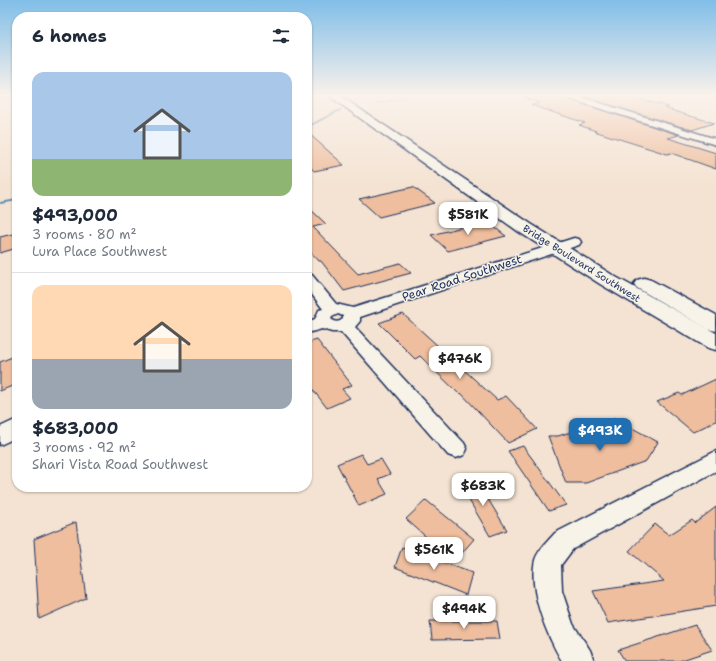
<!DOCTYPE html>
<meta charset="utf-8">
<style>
body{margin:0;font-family:"Shantell Sans",sans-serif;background:#f2f2f3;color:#1f2937;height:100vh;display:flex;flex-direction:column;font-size:15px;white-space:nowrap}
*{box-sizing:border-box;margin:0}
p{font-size:13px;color:#747a83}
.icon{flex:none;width:22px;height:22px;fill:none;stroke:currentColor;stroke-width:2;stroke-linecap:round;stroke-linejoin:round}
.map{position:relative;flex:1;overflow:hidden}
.sheet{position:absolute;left:12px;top:12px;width:300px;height:480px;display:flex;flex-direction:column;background:#fff;border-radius:16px;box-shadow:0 1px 3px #0004}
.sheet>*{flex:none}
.price{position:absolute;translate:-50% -34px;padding:0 9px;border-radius:8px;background:#fff;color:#222;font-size:13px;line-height:26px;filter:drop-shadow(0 1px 2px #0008)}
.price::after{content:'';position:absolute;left:50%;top:24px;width:12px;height:9px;margin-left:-6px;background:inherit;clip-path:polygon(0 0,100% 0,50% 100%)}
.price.on{background:#1f6fb2;color:#fff}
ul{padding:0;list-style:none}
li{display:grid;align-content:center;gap:8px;height:212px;padding:0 20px}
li+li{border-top:1px solid #e0e1e3}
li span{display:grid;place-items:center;height:124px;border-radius:12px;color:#555}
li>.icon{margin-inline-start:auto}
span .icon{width:72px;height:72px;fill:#fffc;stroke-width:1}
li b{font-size:17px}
h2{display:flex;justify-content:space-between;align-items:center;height:48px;padding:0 20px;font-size:17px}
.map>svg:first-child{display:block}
</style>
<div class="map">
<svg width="716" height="661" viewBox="0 0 716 661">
<rect width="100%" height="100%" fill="#f4e3d2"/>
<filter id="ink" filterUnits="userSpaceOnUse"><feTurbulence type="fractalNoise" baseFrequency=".025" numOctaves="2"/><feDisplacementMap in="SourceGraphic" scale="8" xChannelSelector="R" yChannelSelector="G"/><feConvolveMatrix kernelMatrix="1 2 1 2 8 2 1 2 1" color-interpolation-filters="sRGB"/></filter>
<g filter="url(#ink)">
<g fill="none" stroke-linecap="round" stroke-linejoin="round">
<!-- stream -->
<g fill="#5b8db0" fill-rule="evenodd">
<polygon points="417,95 419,95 378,104 377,103"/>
<polygon points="0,96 16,95 17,96 16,97 0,98"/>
<polygon points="340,109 342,110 307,128 307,126"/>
<polygon points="17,199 17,201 0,204 0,202"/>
</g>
</g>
<!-- building -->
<g fill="#eebe9e" stroke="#1b2f5e">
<polygon points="525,95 562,95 564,98 679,135 668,138 716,153 716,169 671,153 667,154 594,131 596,131 579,125 585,123 531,105 540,103 524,98"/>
<polygon points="578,95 625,95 669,107 664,108 714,123 692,130"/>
<polygon points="307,132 344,165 314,171 307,163"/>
<polygon points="413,187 435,203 379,217 359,199"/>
<polygon points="307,206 326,224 313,227 358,274 400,263 411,273 344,291 321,261 319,261 307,248"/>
<polygon points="486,221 506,236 448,251 431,235"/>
<polygon points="17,233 17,248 0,253 0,237"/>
<polygon points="403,314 497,400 506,396 537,429 508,443 461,393 459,394 420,356 415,359 379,323"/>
<polygon points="317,340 352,385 342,389 350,398 327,408 307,382 307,343"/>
<polygon points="17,355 17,384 0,391 0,362"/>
<polygon points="716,379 716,421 693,432 657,402 679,393 682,395"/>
<polygon points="614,418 658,442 646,461 586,483 566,483 548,436 558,436 590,426 600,437"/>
<polygon points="523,446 566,505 549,511 508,451"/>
<polygon points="361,454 367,464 381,459 390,474 378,479 387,494 359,506 337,464"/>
<polygon points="475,478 507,530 490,536 459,483"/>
<polygon points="426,500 474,539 454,562 406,519"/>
<polygon points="716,507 716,606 608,623 593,591 664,581 629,551 655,524 669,535 692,520 695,523"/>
<polygon points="76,522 86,598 39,619 34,539"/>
<polygon points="402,547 472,573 466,595 395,567"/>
<polygon points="430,621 497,621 500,639 432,640"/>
<polygon points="695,625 712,650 679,661 625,661 618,650"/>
</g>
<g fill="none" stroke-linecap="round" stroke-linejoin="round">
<defs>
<g id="street">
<polygon points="563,95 574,95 716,139 716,145 564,97"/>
<path d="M 574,238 L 579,239 L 581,242 L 579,245 L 360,317 L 360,321 L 355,327 L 464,443 L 467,449 L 464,455 L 456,458 L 448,455 L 341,332 L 332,332 L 322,329 L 307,333 L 307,322 L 315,319 L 319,310 L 323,309 L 307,288 L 307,274 L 312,275 L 336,304 L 353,308 ZM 338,314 L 343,316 L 343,319 C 339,322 336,323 331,319 L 332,317 Z"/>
<polygon points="17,419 17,437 0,445 0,427"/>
<path d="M 716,451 L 716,471 L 573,549 L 561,565 L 562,591 L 573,624 L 590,650 L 594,661 L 562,661 C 547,636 528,590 535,560 C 538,550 548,541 555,533 Z"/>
</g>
<g id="secondary">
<polygon points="328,95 339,95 531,224 614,276 716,333 716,350 708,348 600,284 519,232"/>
<polygon points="644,278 651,280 716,315 716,331 708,329 637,288 634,284 637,280"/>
</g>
</defs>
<!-- street casing -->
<use href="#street" stroke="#1b2f5e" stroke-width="3"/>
<!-- secondary casing -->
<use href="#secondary" stroke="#1b2f5e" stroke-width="3"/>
<!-- street -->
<use href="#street" fill="#f7f3e8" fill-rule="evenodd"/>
<!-- secondary -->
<use href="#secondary" fill="#f7f3e8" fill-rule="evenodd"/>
</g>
</g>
<!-- sky -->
<linearGradient id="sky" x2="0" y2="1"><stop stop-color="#81bee8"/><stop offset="0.51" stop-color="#faf2eb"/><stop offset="1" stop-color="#faf2eb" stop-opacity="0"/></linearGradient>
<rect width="716" height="187" fill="url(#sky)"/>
<g text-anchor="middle" stroke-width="3" stroke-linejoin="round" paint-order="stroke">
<!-- far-street labels -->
<g font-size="10" fill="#1b2f5e" stroke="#f7f3e8">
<text transform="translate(582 263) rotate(32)" y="4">Bridge Boulevard Southwest</text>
</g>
<!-- street labels -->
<g font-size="12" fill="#1b2f5e" stroke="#f7f3e8">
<text transform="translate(462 278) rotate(-18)" y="4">Pear Road Southwest</text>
</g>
</g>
</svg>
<b class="price" style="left:468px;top:236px">$581K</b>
<b class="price" style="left:460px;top:380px">$476K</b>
<b class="price on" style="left:600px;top:452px">$493K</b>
<b class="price" style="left:483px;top:507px">$683K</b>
<b class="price" style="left:434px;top:571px">$561K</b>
<b class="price" style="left:464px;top:630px">$494K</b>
<section class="sheet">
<h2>6 homes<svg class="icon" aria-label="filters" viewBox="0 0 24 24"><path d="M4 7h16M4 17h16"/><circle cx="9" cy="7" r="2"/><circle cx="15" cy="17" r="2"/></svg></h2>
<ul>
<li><span style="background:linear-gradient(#a9c7e8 70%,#8fb573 0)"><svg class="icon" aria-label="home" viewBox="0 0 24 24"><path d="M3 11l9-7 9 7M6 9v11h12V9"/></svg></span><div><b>$493,000</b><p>3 rooms · 80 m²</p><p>Lura Place Southwest</p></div></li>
<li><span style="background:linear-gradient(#ffd9b3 60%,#9aa5b1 0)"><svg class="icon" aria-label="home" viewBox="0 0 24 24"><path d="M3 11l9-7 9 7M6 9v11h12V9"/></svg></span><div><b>$683,000</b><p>3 rooms · 92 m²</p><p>Shari Vista Road Southwest</p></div></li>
</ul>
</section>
</div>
